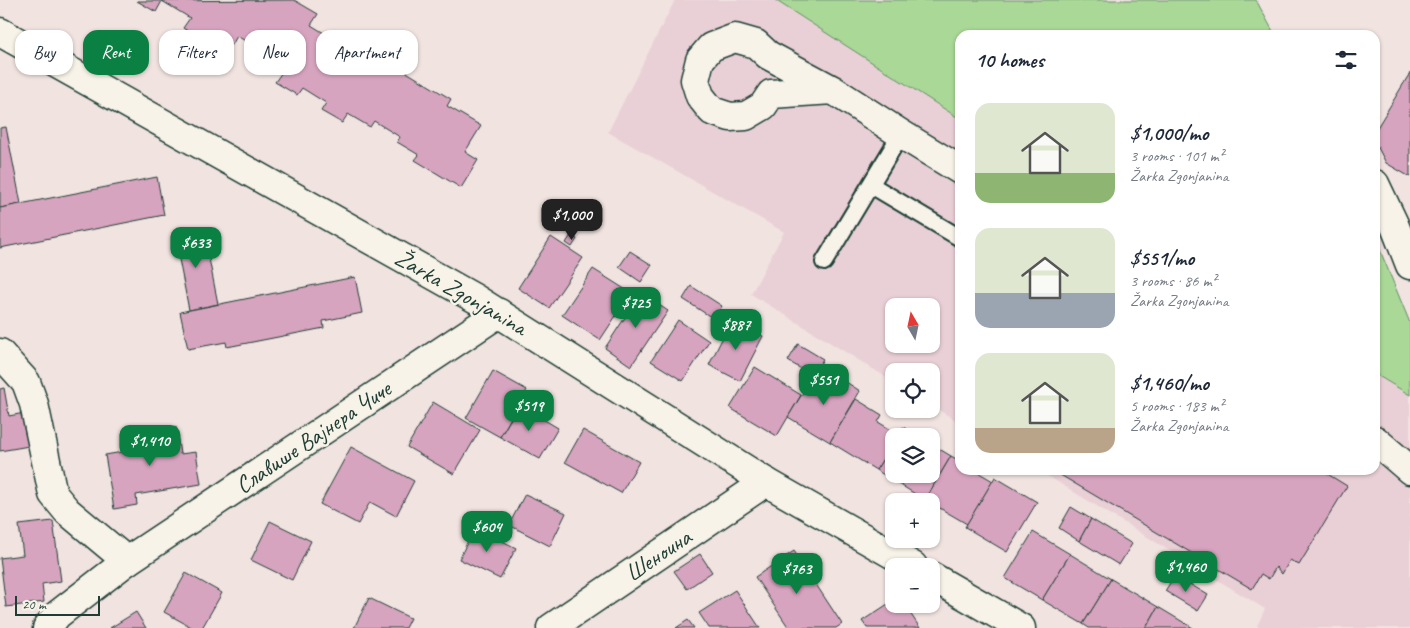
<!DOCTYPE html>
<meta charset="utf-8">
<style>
body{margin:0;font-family:Caveat,sans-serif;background:#f6f6f7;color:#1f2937;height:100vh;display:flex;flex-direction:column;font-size:19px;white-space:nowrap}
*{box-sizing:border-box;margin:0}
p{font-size:16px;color:#747a83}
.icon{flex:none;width:28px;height:28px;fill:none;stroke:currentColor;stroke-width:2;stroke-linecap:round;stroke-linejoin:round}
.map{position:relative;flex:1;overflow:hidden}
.drawer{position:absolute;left:955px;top:30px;width:425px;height:445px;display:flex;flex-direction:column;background:#fff;border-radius:15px;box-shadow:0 1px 4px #0004}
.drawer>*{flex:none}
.banner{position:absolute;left:15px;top:30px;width:475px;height:45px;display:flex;gap:10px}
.needle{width:32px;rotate:351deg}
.buttons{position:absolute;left:885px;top:298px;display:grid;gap:10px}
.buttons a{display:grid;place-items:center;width:55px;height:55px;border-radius:10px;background:#fff;box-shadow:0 1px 4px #0004;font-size:25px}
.scale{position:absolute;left:15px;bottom:12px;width:85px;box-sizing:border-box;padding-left:5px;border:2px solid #1f3d34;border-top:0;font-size:14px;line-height:18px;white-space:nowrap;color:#1f3d34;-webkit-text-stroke:4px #f7f3e8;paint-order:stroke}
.price{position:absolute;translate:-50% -42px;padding:0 11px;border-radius:10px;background:#0b8043;color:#fff;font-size:16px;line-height:32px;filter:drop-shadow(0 1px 2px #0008)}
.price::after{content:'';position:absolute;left:50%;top:30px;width:15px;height:11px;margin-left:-8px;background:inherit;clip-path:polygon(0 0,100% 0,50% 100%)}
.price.active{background:#222;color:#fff}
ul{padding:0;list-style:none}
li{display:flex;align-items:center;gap:15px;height:125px;padding:0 20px}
li span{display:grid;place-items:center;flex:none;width:140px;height:100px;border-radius:15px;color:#555}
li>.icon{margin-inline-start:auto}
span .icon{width:60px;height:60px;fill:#fffc;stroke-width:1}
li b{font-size:21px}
h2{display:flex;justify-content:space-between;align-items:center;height:60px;padding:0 20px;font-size:21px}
.pill{padding:0 18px;border-radius:15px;background:#fff;box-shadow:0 1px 4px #0004;font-size:18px;line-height:45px}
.pill.active{background:#0b8043;color:#fff}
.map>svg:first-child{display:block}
</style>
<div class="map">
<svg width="1410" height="628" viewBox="0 0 1410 628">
<rect width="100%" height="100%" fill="#f1e3e0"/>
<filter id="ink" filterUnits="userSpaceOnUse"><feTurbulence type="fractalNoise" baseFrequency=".02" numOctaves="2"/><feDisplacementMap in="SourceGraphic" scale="10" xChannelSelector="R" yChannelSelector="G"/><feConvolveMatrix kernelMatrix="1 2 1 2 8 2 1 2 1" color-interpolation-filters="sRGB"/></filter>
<g filter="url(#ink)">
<!-- built -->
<g fill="#e9d0d6" fill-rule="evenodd">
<path d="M 675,0 L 775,0 L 960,119 L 960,423 L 931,405 L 931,371 L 894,371 L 894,382 L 751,294 L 784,232 L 608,132 ZM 894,306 L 931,306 L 931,344 L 894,344 Z"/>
<polygon points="1375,374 1410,395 1410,628 1260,628 1257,626 1265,609 1038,470 1375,470"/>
</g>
<!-- green -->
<g fill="#a9d897" stroke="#648a66">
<polygon points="775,0 1256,0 1275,35 960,35 960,119"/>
<polygon points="1375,238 1410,323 1410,395 1375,374"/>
</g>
<!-- building -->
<g fill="#d7a4bf" stroke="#1f3d34">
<polygon points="294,0 318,14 311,25 381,68 385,59 451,99 447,106 481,126 465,152 478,160 461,188 415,160 419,155 397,142 400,137 374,121 370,127 348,114 342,123 321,111 326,103 302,88 297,95 275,82 282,72 260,58 264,52 237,36 232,45 210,31 204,41 183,28 190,18 162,1 156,12 137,1"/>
<polygon points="1410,73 1410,177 1386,163 1375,142 1375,131"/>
<polygon points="6,127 21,204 0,208 0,128"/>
<polygon points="157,177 164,215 0,248 0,208"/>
<polygon points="203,228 218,304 189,310 174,234"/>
<polygon points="571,235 577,239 572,247 566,243"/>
<polygon points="551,237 583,258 549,308 518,288"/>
<polygon points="630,251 652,265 641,282 619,267"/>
<polygon points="593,269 631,293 600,340 562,315"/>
<polygon points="355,277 362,313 323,321 324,328 227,347 226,342 188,349 180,312"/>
<polygon points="691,286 722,306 714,319 683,299"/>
<polygon points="641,293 668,311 631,366 605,348"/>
<polygon points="678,320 709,341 683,381 651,361"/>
<polygon points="731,321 763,336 740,381 709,365"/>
<polygon points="798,344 823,359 813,376 788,361"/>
<polygon points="755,367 801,395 777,436 730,408"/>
<polygon points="493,371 527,390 500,437 466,418"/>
<polygon points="815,373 839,388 843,380 860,391 830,442 788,417"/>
<polygon points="4,388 9,416 24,413 29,446 0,451 0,389"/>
<polygon points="856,399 882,415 878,422 898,434 897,436 894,436 894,442 876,470 830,442"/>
<polygon points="433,402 480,430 454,474 407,447"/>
<polygon points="519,405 558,428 540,459 500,437"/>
<polygon points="176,427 180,454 196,452 201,484 136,495 137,505 114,509 105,455 129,451 127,435"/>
<polygon points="903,427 918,436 897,436"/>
<polygon points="583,430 639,462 621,493 565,462"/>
<polygon points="894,442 894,474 931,474 931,444 951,456 925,500 876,470"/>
<polygon points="351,447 414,481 396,516 370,502 358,524 320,504"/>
<polygon points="951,456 960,461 960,470 974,470 993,481 967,524 931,503 931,501 925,500"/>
<polygon points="1052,470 1321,470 1347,486 1299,565 1290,560 1282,574 1276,567 1269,579 1261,574 1252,589"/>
<polygon points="995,477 1037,502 1007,552 965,527"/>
<polygon points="525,494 566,513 550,546 509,525"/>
<polygon points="1071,507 1091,519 1079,541 1059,528"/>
<polygon points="1091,519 1132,544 1119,565 1079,541"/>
<polygon points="53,521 61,581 42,584 44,602 6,607 0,558 23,555 19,525"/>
<polygon points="270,521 311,541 292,580 251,560"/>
<polygon points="475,527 516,548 500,579 459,559"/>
<polygon points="1033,532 1070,554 1042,600 1005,578"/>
<polygon points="794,551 842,624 836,628 789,628 755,577"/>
<polygon points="700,554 712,572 687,589 674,571"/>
<polygon points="1070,554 1111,579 1083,624 1042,600"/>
<polygon points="186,573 222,593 202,628 193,628 164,612"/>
<polygon points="1175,575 1208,595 1198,611 1165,591"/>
<polygon points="1111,579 1158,607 1146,628 1089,628 1083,624"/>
<polygon points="735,590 760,628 709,628 699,613"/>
<polygon points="369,598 410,618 405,628 354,628"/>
<polygon points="894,600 894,604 904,604 920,628 867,628 862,621"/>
<polygon points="1158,607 1193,628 1146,628"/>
<polygon points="136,612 146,628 110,628"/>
<polygon points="688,620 694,628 676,628"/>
</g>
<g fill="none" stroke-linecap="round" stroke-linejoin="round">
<defs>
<g id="service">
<polyline points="871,185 960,238"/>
<polyline points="824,262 901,134"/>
</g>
<g id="minor">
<polyline points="0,32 476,299 766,482 913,566"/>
<polyline points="833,90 771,94 763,106 746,116 730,117 712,111 700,96 695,80 700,60 711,47 735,38 756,44 768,55 833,90 901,134 960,170"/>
<polyline points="1375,184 1394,224 1410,265"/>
<polyline points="0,353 26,382 34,404 53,494 67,511 127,561"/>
<polyline points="1375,440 1410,470"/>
<polyline points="931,576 1021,628"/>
<polyline points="47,628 57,615 127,561 499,313"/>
<polyline points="551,628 766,482"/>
</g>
</defs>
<!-- service casing -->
<use href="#service" stroke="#1f3d34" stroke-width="20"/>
<!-- minor casing -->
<use href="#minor" stroke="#1f3d34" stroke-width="31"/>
<!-- service -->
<use href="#service" stroke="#f7f3e8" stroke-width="16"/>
<!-- minor -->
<use href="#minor" stroke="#f7f3e8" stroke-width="28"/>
</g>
</g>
<g text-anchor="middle" stroke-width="5" stroke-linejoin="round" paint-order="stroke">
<!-- street labels -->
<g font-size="24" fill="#1f3d34" stroke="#f7f3e8">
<text transform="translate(461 292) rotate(30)" y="8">Žarka Zgonjanina</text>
<text transform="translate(313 437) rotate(-34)" y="8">Славише Вајнера Чиче</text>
<text transform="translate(658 555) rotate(-34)" y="8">Шеноина</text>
</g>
</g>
</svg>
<div class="buttons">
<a><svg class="needle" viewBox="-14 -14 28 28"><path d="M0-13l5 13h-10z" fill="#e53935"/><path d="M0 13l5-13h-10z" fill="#747a83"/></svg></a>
<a><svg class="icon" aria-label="locate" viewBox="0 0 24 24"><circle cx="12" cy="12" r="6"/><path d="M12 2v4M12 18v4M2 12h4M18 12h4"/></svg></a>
<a><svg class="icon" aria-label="layers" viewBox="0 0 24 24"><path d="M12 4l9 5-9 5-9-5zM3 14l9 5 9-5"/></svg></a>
<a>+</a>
<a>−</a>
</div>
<div class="scale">20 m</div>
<b class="price active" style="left:572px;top:241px">$1,000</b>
<b class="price" style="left:196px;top:269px">$633</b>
<b class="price" style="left:636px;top:329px">$725</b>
<b class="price" style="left:736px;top:351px">$887</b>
<b class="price" style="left:824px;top:406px">$551</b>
<b class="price" style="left:529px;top:432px">$519</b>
<b class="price" style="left:150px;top:467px">$1,410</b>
<b class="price" style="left:487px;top:553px">$604</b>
<b class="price" style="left:1186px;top:593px">$1,460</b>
<b class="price" style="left:797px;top:595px">$763</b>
<div class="banner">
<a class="pill">Buy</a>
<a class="pill active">Rent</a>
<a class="pill">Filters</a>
<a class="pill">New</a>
<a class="pill">Apartment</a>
</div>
<section class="drawer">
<h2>10 homes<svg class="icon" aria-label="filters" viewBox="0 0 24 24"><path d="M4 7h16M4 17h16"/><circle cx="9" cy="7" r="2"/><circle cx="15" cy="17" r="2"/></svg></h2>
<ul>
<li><span style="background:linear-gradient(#dfe7d0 70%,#8fb573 0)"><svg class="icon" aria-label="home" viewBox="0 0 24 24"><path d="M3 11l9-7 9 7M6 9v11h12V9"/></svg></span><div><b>$1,000/mo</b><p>3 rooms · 101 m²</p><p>Žarka Zgonjanina</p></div></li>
<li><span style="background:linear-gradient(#dfe7d0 65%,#9aa5b1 0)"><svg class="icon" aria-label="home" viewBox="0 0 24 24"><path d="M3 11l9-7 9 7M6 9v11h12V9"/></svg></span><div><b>$551/mo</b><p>3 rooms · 86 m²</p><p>Žarka Zgonjanina</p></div></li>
<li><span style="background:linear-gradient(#dfe7d0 75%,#b9a48a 0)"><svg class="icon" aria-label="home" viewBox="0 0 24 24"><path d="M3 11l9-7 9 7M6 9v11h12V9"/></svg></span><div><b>$1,460/mo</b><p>5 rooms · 183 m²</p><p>Žarka Zgonjanina</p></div></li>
</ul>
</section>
</div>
